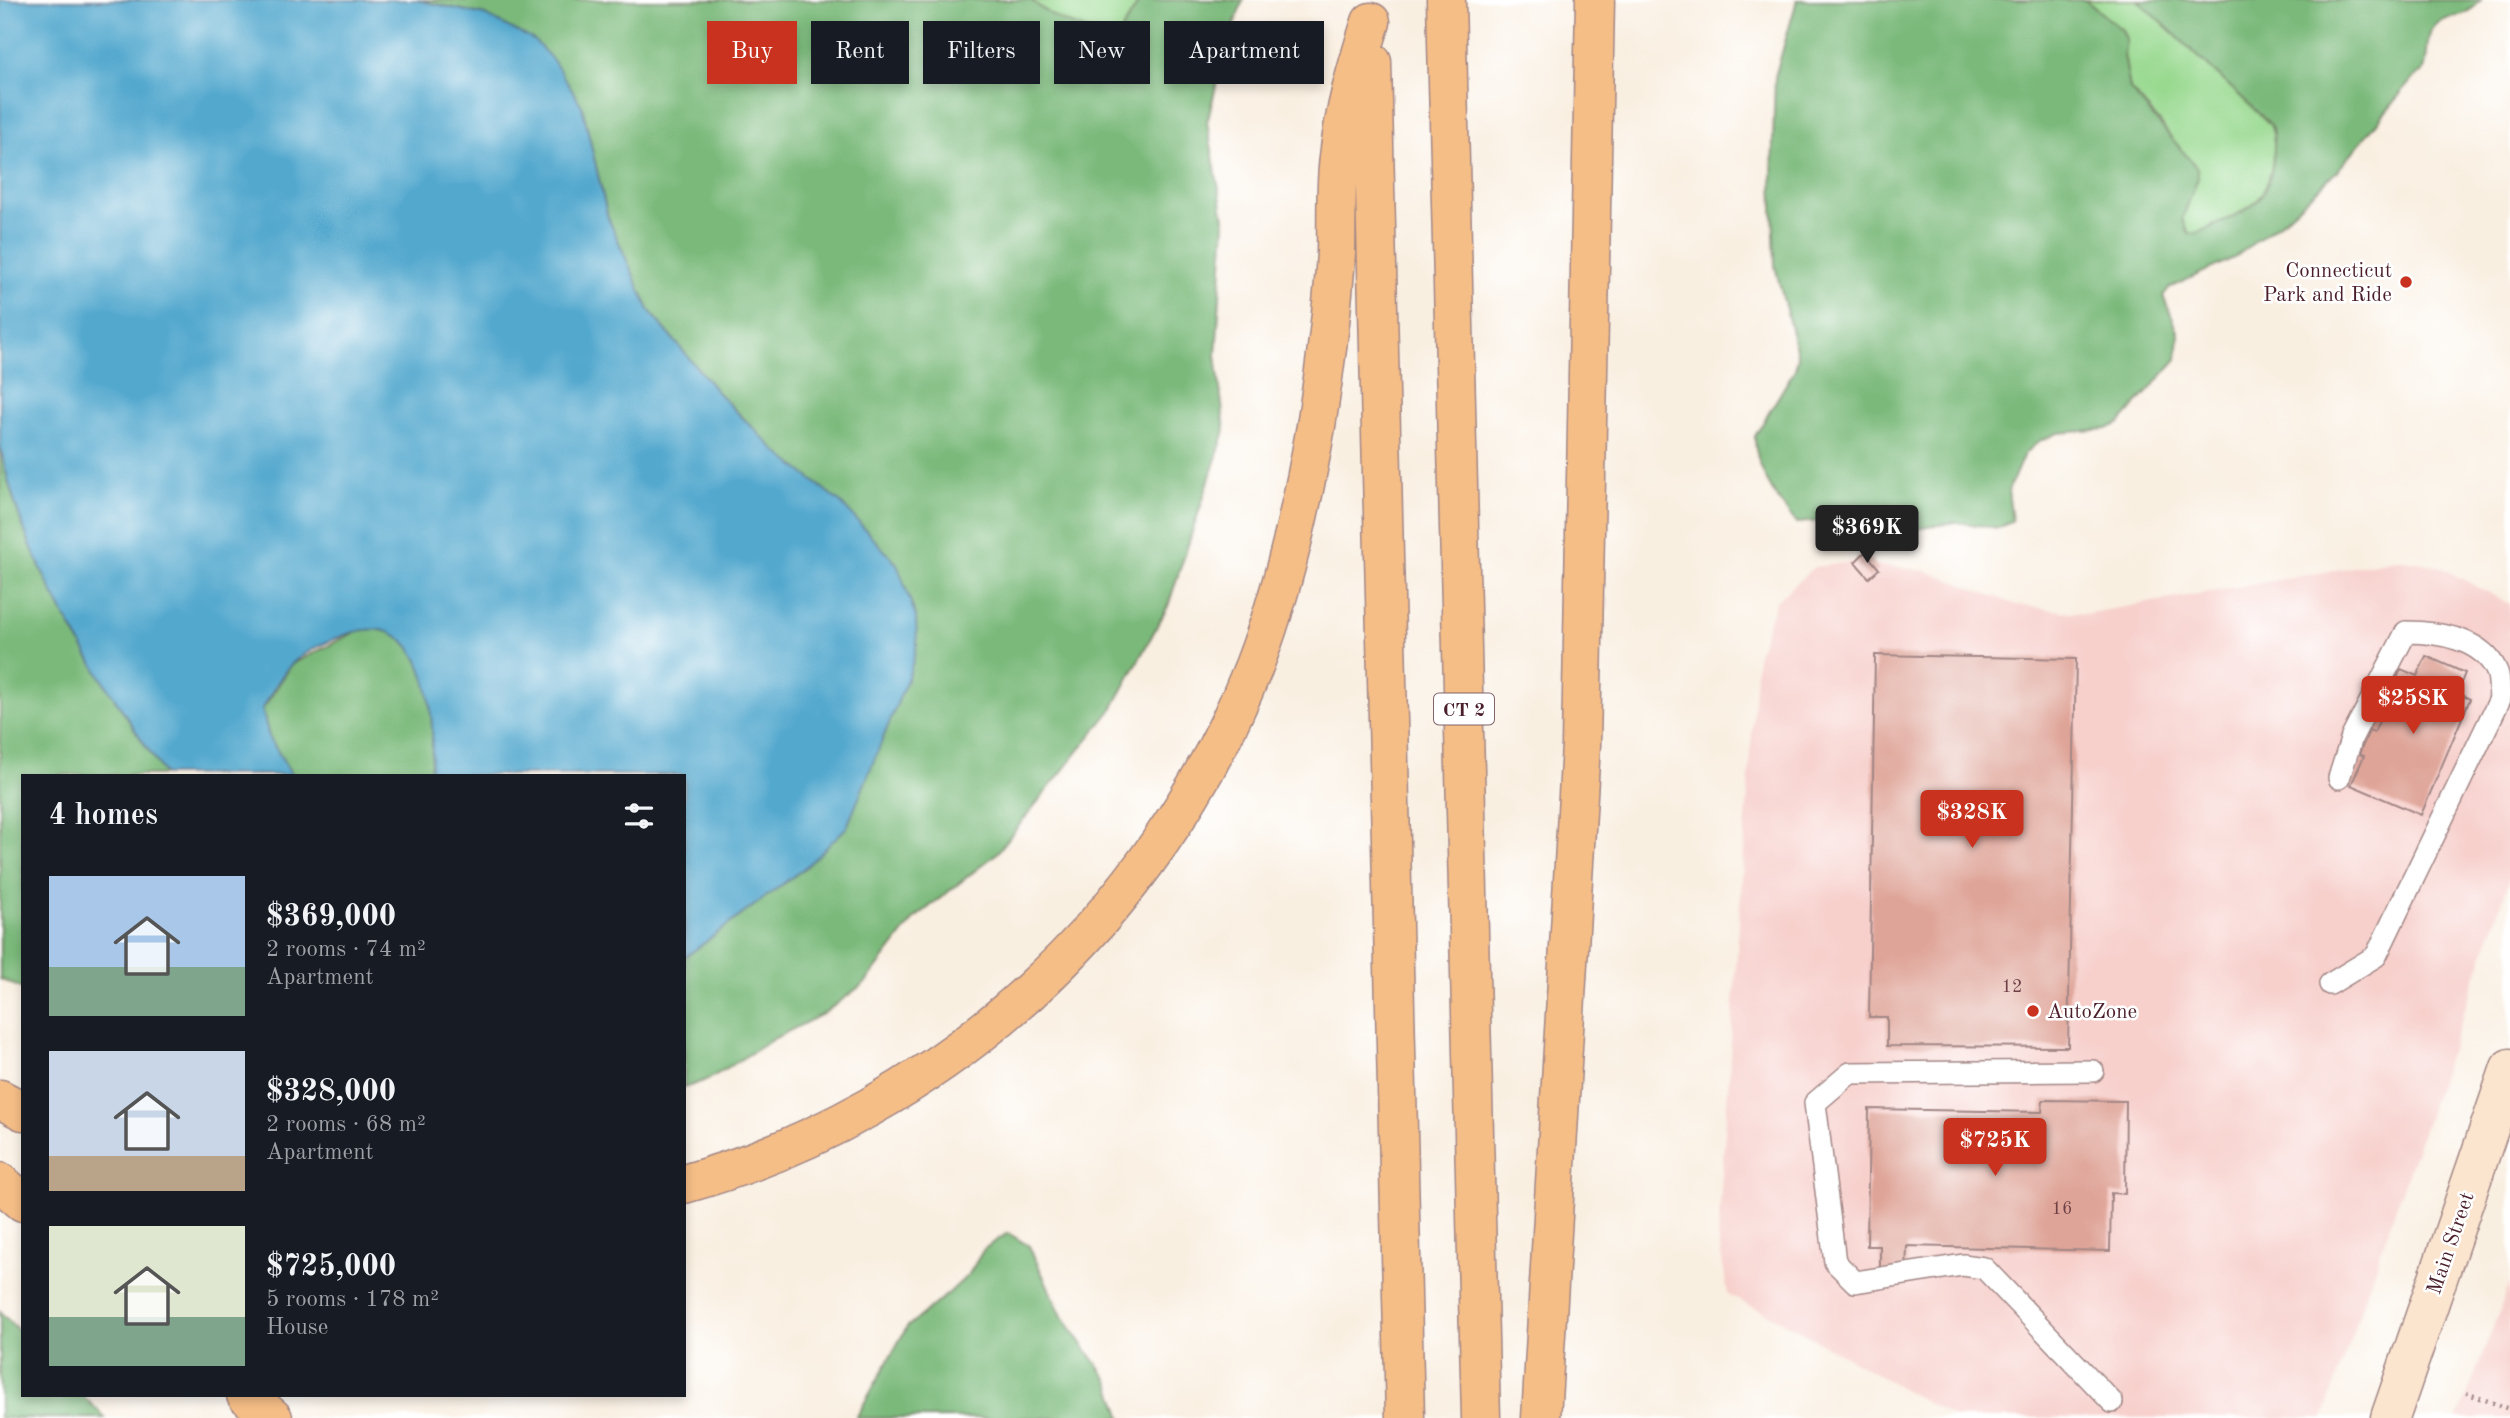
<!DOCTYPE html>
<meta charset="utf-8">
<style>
body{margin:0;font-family:"Old Standard TT",serif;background:#242831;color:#f1f3f6;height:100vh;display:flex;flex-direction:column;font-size:26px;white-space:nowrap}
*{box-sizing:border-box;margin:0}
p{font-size:23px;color:#9ea1a6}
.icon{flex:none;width:38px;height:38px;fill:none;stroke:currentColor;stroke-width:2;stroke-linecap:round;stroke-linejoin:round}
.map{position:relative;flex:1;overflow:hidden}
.side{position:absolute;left:21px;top:774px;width:665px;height:623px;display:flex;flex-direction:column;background:#171b24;border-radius:0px;box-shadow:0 4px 10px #0003}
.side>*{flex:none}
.hud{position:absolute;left:707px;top:21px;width:665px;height:63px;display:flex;gap:14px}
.price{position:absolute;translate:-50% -60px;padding:0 16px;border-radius:7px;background:#c8321e;color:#fff;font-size:23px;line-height:46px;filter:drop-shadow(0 2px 4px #0008)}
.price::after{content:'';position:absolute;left:50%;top:42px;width:21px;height:16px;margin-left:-10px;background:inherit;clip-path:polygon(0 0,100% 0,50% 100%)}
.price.current{background:#222;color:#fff}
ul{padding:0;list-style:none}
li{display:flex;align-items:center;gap:21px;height:175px;padding:0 28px}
li span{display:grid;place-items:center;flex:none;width:196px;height:140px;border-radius:0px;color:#555}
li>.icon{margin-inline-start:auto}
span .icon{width:84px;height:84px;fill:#fffc;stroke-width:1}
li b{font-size:30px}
h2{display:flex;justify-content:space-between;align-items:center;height:84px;padding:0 28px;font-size:30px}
.pill{padding:0 24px;border-radius:0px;background:#171b24;box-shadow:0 4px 10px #0003;font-size:24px;line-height:63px}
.pill.current{background:#c8321e;color:#fff}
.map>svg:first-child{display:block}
</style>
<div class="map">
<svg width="2510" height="1418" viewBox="0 0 2510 1418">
<rect width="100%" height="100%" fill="#fff"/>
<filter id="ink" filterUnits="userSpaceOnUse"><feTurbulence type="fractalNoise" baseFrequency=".0143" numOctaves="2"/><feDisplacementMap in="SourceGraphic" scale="14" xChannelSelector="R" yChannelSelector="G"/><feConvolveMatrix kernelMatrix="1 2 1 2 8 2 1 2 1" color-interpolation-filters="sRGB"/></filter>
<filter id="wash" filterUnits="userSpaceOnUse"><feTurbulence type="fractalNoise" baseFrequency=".00686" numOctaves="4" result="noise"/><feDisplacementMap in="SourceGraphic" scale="28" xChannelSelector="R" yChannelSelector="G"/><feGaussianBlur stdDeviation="1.57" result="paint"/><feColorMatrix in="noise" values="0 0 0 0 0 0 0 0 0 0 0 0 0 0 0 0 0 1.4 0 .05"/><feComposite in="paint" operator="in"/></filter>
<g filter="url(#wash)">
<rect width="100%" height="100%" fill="#f9efe1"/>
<!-- built -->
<g fill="#f7d0cc">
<polygon points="2398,559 2436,565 2510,604 2510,879 2323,1418 1955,1418 1782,1321 1728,1295 1718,1236 1757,656 1776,601 1814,567 1852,562 1926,571 2017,605 2084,614"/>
<polygon points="2510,1283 2510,1418 2458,1418"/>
</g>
<!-- green -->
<g fill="#98d98f" stroke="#717c5d" stroke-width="2">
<path d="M 1031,0 L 1140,0 L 1119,35 C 1086,32 1056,22 1031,0 Z"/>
<path d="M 2085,0 L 2138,0 L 2270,124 C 2279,144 2272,187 2255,203 C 2240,216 2214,224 2196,234 L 2189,233 L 2182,219 L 2198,178 L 2160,122 L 2130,89 L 2124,55 L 2126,39 L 2122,30 Z"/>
</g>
<!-- forest -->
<g fill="#7ab97a" stroke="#626c52" stroke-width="2">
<path d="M 417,0 L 1031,0 C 1056,22 1086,32 1119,35 L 1140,0 L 1243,0 L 1226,47 L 1207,122 L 1225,224 L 1216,354 L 1225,431 L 1168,606 L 1112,709 L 996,854 L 914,919 L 866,982 L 823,1014 L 775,1038 L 709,1079 L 684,1088 L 684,958 L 808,865 L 775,450 L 717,392 L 649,310 L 608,218 L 582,106 L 485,15 Z"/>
<path d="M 1797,0 L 2085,0 L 2122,30 L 2126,39 L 2124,55 L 2130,89 L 2197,168 L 2198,178 L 2182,219 L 2189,233 L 2196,234 C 2214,225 2240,216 2255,203 C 2272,187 2279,144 2270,124 L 2138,0 L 2481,0 C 2464,21 2441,15 2433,28 C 2424,41 2430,58 2423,72 L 2415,76 L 2337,171 L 2287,217 L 2234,258 L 2169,288 L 2163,296 L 2179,334 L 2177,359 L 2120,423 L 2107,429 L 2058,433 L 2039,441 L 2024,454 L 2008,491 L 2012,521 L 1999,528 L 1956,522 L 1882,535 L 1843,519 L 1797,523 C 1777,502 1754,466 1755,436 L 1795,369 L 1798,357 L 1775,266 L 1772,176 L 1775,77 Z"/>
<path d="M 0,445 C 23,568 98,673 165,775 L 23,775 L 23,989 L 0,979 Z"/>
<path d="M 363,628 C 371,629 383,628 390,632 C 436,653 435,732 430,775 L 292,775 L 269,737 L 262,710 L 292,664 Z"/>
<polygon points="1008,1233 1029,1246 1062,1316 1109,1381 1122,1418 856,1418 907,1327 950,1292 969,1274 984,1249"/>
<polygon points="0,1312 23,1335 23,1395 82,1395 106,1418 0,1418"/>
</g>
<!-- water -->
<path fill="#52a8ce" stroke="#4e647c" stroke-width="2" d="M 0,0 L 417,0 L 485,15 L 534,40 L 553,60 L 582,106 L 608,218 L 649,310 L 717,392 L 775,450 L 841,503 L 897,564 L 916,617 L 917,645 L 910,672 L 847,827 L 808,865 L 684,958 L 684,775 L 430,775 C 437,716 431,601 342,636 C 327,642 302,653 291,665 C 279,677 271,695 262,709 L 269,737 L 292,775 L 165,775 C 98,673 23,568 0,445 Z"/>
<g id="blocks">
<!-- building -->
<g fill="#dfa498">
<polygon points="1865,552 1879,569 1869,578 1855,562"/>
<polygon points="1875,655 2076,659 2068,1047 1887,1046 1887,1017 1869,1017"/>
<polygon points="2426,656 2465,673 2457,693 2470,699 2421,815 2351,785 2364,756 2359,754 2369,731 2374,733 2401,669 2417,676"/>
<polygon points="2043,1100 2126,1101 2125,1194 2111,1193 2110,1251 1907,1246 1906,1272 1880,1271 1880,1246 1867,1246 1869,1109 2042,1112"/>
</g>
</g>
</g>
<g filter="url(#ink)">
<use href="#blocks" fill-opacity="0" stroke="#a28786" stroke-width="2"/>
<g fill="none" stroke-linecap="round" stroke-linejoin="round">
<defs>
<g id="lane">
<path d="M 2330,984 L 2376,956 L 2500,699 C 2499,691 2500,679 2497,672 C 2483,638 2437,632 2406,632 L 2352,737 L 2339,778"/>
<polyline points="2093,1071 1850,1073 1815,1103 1835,1262 1855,1282 1963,1265 1984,1268 2112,1402"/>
</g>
<polyline id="secondary" points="2390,1418 2510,1068"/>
<g id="highway">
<polyline points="1446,0 1481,1418"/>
<polyline points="1372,62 1405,1418"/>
<polyline points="0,1099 23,1111"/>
<polyline points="0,1182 23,1202"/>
<path d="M 684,1184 C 944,1111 1155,917 1254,666 C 1284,589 1302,507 1316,426 C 1325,368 1333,310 1336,252 C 1337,220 1335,188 1339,157 C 1344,111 1357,66 1371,22"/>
<polyline points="246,1395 273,1418"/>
<polyline points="1541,1418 1581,745 1595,0"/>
</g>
</defs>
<!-- lane casing -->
<use href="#lane" stroke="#a28786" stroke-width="24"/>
<!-- secondary casing -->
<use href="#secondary" stroke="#a28786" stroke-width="41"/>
<!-- highway casing -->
<use href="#highway" stroke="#a28786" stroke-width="41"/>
<!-- path -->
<polyline stroke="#a28786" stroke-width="4.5" stroke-dasharray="2 5" stroke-linecap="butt" points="2466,1393 2510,1409"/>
<!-- lane -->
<use href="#lane" stroke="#fff" stroke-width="21"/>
<!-- secondary -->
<use href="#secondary" stroke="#fbe5cf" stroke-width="38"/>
<!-- highway -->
<use href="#highway" stroke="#f6be87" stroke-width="38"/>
</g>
</g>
<!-- markers -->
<g fill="#c8321e" stroke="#fff" stroke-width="2.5">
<circle cx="2406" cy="282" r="7"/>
<circle cx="2033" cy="1011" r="7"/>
</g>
<g text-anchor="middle" stroke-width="5" stroke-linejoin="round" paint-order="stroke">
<!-- number labels -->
<g font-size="18" fill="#6f4046">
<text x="2012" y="992">12</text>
<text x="2062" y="1214">16</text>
</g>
<!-- shield labels -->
<rect fill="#fff" stroke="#80626b" stroke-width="2" x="1434" y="693.5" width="60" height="31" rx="5"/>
<g font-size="19" font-weight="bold" fill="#4a1f2b">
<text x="1464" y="716">CT 2</text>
</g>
<!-- poi labels -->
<g font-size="21" fill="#4a1f2b" stroke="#fff" text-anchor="end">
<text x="2392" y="277">Connecticut<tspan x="2392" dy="24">Park and Ride</tspan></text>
<text x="2047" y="1018" text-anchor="start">AutoZone</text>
</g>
<!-- street labels -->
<g font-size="21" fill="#4a1f2b" stroke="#fff">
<text transform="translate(2450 1243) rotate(-71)" y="7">Main Street</text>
</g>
</g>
</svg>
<b class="price current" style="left:1867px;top:565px">$369K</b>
<b class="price" style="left:2413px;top:736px">$258K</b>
<b class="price" style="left:1972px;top:850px">$328K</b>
<b class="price" style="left:1995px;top:1178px">$725K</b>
<div class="hud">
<a class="pill current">Buy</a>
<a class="pill">Rent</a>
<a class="pill">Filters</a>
<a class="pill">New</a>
<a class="pill">Apartment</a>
</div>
<section class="side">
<h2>4 homes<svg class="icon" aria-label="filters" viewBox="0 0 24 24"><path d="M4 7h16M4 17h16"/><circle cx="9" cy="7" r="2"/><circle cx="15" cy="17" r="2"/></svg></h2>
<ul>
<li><span style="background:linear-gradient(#a9c7e8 65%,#7fa58c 0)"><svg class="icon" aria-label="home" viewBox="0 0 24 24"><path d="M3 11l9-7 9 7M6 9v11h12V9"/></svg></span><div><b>$369,000</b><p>2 rooms · 74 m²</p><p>Apartment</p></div></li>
<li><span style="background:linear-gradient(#c9d6e8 75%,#b9a48a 0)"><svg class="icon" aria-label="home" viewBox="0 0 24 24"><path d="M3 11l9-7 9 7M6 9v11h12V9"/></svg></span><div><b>$328,000</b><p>2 rooms · 68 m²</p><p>Apartment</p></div></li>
<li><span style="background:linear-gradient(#dfe7d0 65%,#7fa58c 0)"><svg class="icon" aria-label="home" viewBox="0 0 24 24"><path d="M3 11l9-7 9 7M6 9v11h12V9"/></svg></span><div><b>$725,000</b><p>5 rooms · 178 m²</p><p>House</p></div></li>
</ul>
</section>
</div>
